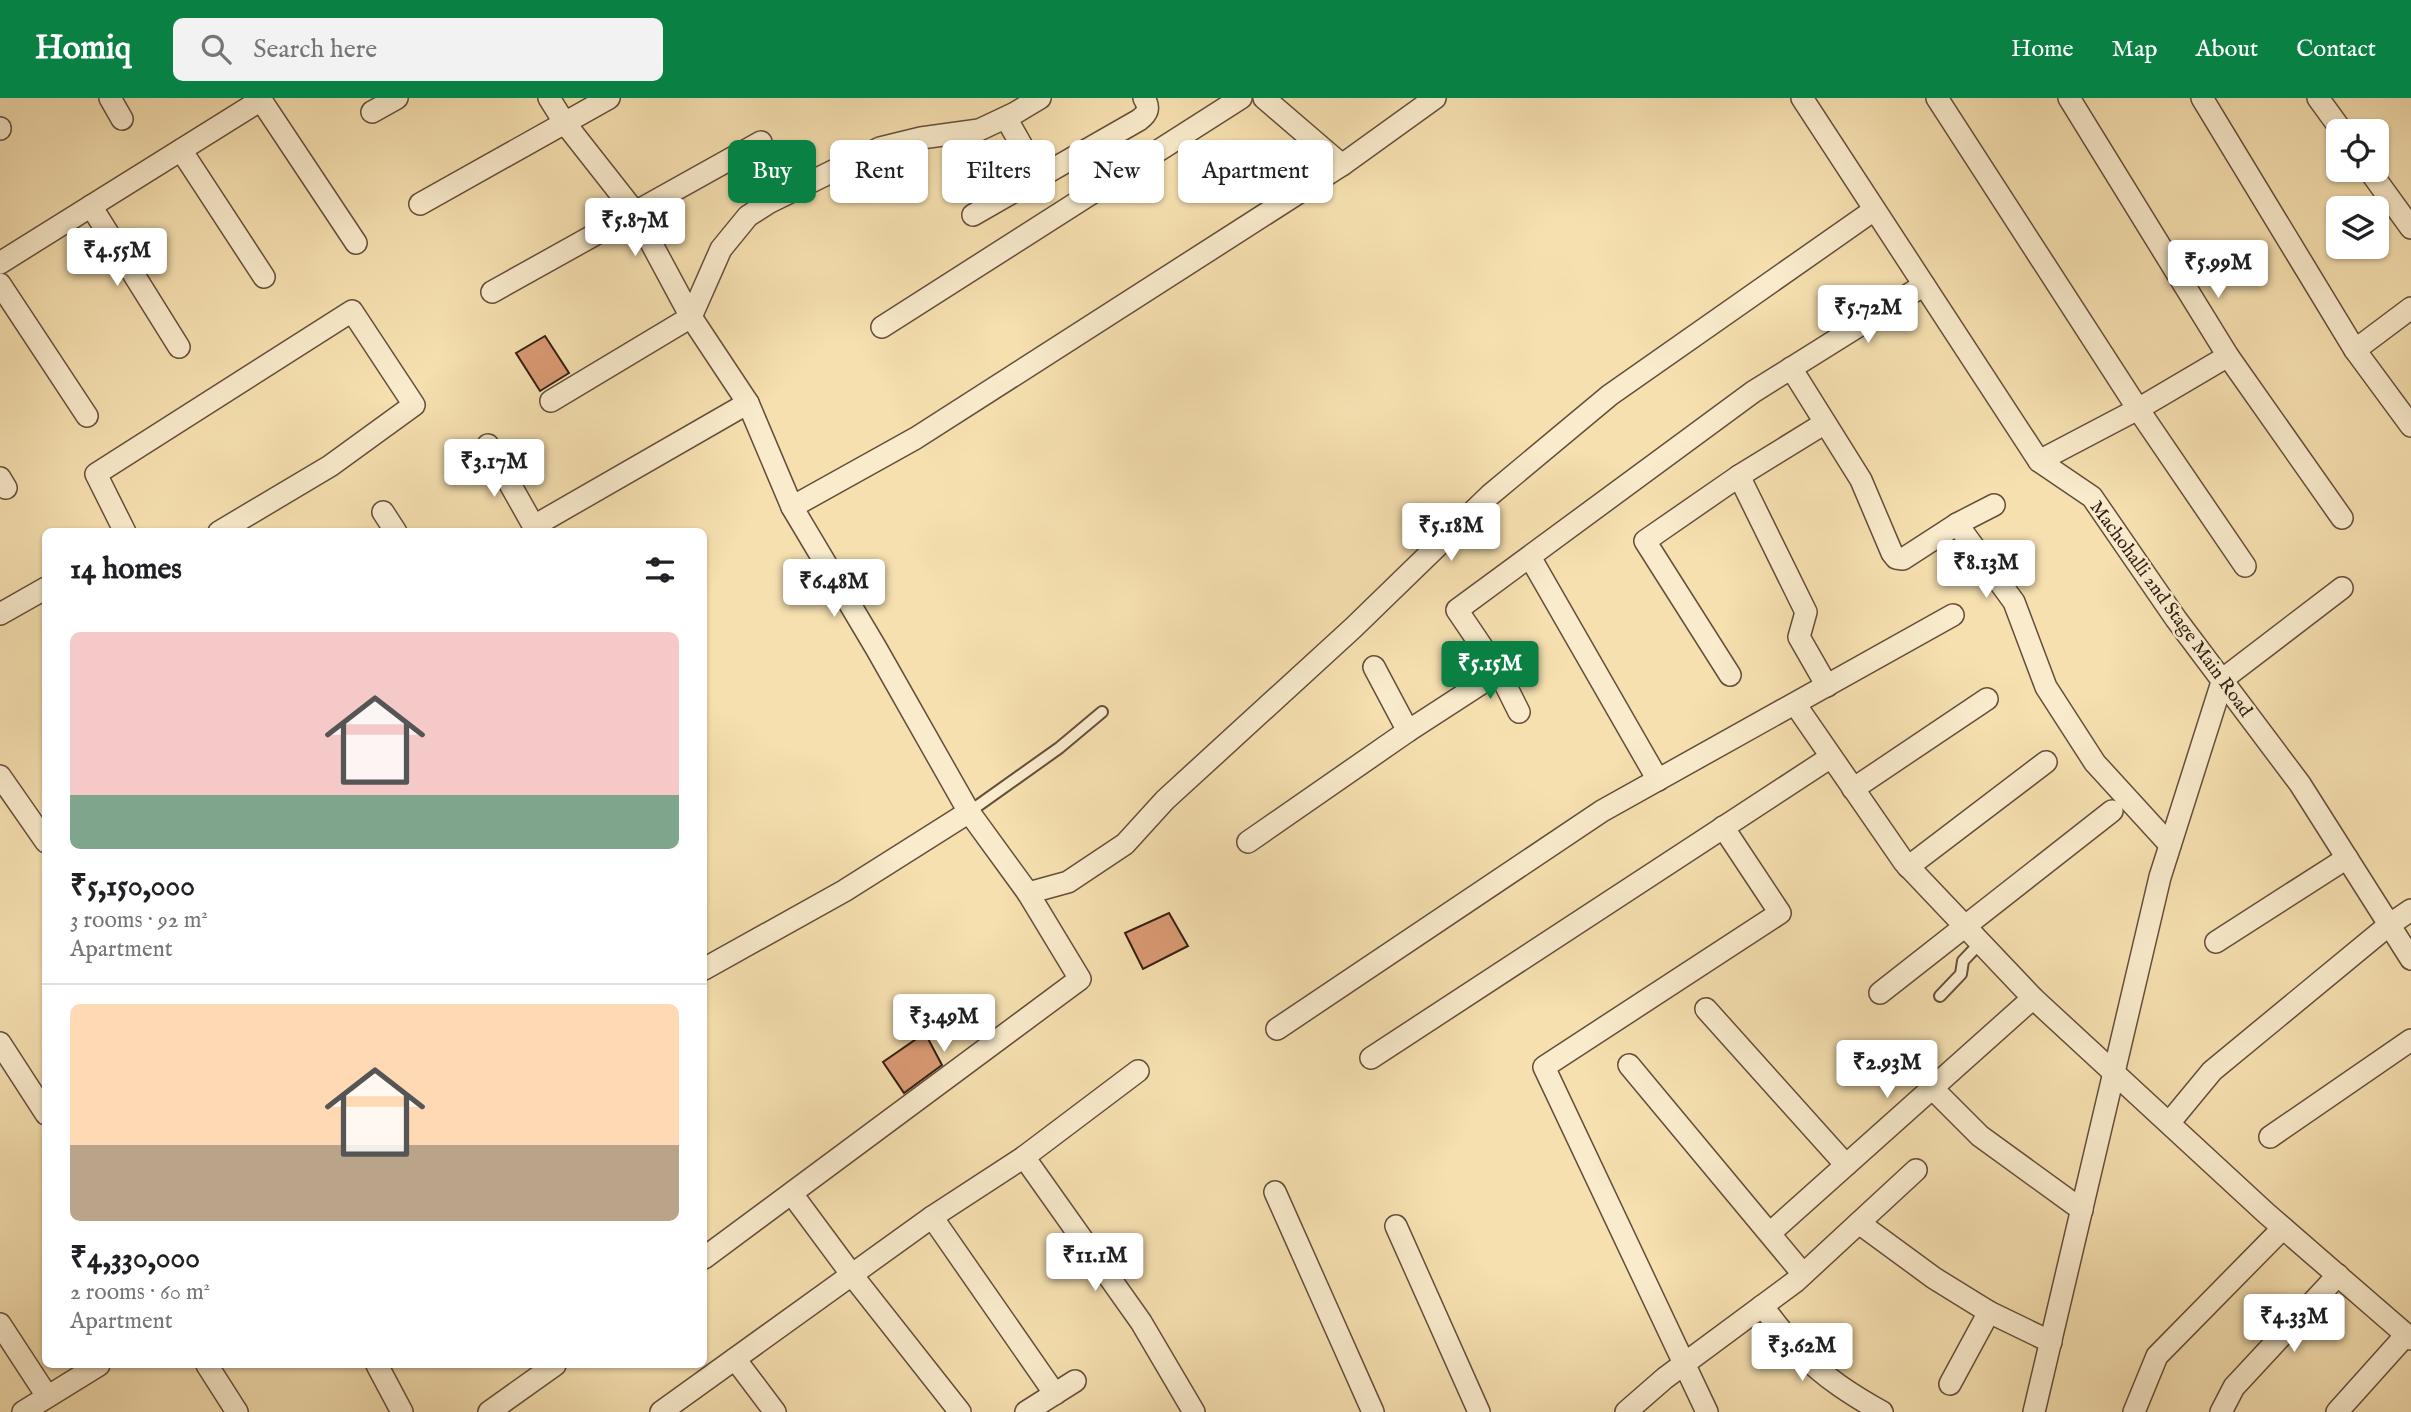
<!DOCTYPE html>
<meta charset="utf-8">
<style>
body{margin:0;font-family:"IM FELL English",serif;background:#f2f2f2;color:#202124;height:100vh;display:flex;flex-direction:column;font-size:26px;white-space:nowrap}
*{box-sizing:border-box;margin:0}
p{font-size:23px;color:#757577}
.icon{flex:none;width:38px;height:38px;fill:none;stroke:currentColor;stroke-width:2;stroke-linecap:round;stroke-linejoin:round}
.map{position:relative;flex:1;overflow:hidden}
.drawer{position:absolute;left:42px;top:430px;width:665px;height:840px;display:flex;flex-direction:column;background:#fff;border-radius:10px;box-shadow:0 2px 5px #0004}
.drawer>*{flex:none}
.guide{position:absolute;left:728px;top:42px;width:665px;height:63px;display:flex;gap:14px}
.buttons{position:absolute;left:2326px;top:21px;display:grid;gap:14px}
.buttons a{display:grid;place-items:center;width:63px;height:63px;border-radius:10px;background:#fff;box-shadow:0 2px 5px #0004;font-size:35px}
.price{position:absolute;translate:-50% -60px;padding:0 16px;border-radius:7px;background:#fff;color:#222;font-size:23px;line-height:46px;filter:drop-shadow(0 2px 4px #0008)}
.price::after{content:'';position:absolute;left:50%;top:42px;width:21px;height:16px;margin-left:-10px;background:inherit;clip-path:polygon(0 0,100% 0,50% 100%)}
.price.on{background:#0b8043;color:#fff}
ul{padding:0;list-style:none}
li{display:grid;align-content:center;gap:14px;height:371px;padding:0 28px}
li+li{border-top:2px solid #e0e0e0}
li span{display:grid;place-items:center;height:217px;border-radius:10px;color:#555}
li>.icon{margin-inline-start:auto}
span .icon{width:126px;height:126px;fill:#fffc;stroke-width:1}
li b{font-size:30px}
h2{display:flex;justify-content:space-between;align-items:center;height:84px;padding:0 28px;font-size:30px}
.chip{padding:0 24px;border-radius:10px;background:#fff;box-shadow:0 2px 5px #0004;font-size:24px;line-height:63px}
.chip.on{background:#0b8043;color:#fff}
header{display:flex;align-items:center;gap:42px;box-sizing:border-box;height:98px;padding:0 35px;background:#0b8043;color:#fff}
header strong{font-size:33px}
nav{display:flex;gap:38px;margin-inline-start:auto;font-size:24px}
.search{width:490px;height:63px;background:#f2f2f2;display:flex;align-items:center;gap:18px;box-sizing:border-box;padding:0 24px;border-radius:10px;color:#757577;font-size:26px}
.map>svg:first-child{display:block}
</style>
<header>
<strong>Homiq</strong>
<div class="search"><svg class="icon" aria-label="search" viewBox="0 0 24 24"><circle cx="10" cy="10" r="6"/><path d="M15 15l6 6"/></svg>Search here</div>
<nav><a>Home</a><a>Map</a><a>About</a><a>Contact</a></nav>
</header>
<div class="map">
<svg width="2411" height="1314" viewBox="0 0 2411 1314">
<rect width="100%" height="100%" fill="#f6e0b0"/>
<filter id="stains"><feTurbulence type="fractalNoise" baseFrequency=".00286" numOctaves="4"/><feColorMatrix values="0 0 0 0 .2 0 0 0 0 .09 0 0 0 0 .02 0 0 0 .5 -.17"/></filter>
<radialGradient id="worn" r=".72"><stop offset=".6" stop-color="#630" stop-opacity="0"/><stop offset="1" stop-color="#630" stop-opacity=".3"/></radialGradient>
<!-- building -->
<g fill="#db9b74" stroke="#331d14" stroke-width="2">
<polygon points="545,238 569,275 540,293 516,255"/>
<polygon points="1169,815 1188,848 1143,871 1125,835"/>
<polygon points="925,935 942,967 904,995 883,964"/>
</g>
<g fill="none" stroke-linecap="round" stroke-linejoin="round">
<defs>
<g id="lane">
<polyline points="969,714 1059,650 1102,614"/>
<polyline points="1940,898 1961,876 1963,863 1980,845"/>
</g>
<g id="street">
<polyline points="110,0 122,21"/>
<polyline points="549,0 564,24 634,113 691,219 748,305 792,409 876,550 969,714 1028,795 1080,881 704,1160"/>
<polyline points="1264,0 1342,67"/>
<polyline points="1802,0 2039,363 2092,399 2176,521 2300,686 2411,861"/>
<polyline points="1937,0 2138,311 2245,468"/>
<polyline points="2069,0 2228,258 2342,420"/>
<polyline points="2202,0 2355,252 2411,328"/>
<polyline points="2318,0 2342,33"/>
<polyline points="372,14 397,0"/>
<polyline points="1006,20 1039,78"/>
<polyline points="0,30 0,31"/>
<polyline points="181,52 264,179"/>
<polyline points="2369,72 2411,130"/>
<polyline points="420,106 609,0"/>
<polyline points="91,108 179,249"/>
<path d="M 973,117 L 1139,22 C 1148,15 1150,10 1144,0"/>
<polyline points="0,165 261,2 356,145"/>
<polyline points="0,186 87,318"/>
<polyline points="492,194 761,44"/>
<polyline points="882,229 1241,0"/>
<polyline points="2355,252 2411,210"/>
<polyline points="1791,270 1861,382 1892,455 1896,460 1903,461 1957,426 1994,407"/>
<polyline points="551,303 691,219 721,151 748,118 770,104 880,50 921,40 979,32 1015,15 1040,0"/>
<polyline points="488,347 537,434"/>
<polyline points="2039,363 2138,311 2228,258"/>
<polyline points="1739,378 1806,514 1799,539 1827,588"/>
<polyline points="0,380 6,390"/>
<polyline points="792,409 916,340 1342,67 1435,0"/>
<polyline points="383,414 396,434"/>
<polyline points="1957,426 2014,504 2046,589 2095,665 2170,747"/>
<polyline points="534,428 748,305"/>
<polyline points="125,434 96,376 352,213 414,307 330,368 219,434"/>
<polyline points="1530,459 1658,682"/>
<polyline points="0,516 46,490"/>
<polyline points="1374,569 1408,633"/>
<polyline points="1730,577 1645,443 1739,378 1825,325"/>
<polyline points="1795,606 1904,764 2033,900 2267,1116 2411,1241"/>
<polyline points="1519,614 1499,574 1457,512 1753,294 1924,187"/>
<polyline points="0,678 46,744"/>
<polyline points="1853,691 1987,601"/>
<polyline points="1248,744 1408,633 1499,574"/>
<polyline points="1908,769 2046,664"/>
<polyline points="1028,795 1068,784 1125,746 1165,702 1353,530 1490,397 1610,297 1874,112"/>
<polyline points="2216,844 2347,760"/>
<polyline points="704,871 844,793 969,714"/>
<polyline points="1880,895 2112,713"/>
<polyline points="1706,911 1846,1067"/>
<polyline points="1277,931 1602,713 1953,517"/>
<polyline points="0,945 46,1016"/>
<polyline points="1371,960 1831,659"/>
<polyline points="1629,967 1803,1176"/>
<polyline points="1932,990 1980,1038 2082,1112"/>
<polyline points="2169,1025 2212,973 2389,827 2411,812"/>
<polyline points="2270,1039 2411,942"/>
<polyline points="1024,1059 1141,1224 1194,1314"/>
<polyline points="1275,1094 1373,1314"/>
<polyline points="792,1096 852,1177 960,1314"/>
<polyline points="932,1119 1055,1296"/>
<polyline points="1859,1125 1934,1180 1989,1214 2051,1244"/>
<polyline points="1396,1128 1479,1314"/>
<polyline points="1770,1135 2033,900"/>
<path d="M 1762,1208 C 1775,1224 1787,1241 1801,1255 C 1825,1280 1852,1297 1882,1314"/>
<polyline points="0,1226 47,1298"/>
<polyline points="735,1261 775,1314"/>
<polyline points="207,1267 237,1314"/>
<polyline points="377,1267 402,1314"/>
<polyline points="1950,1286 1989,1214"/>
<polyline points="23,1314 99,1267"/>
<polyline points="489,1314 555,1267"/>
<polyline points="661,1314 932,1119 1024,1059 1138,973"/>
<polyline points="1026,1314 1075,1283"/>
<polyline points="1626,1314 1665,1280 1796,1183 1916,1072"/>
<polyline points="1707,1314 1544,969 1780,815 1723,729"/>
<polyline points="2034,1314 2160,779 2223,581 2342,490"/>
<polyline points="2134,1314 2157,1258 2283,1130"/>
<polyline points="2221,1314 2234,1289 2338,1177"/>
<polyline points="2337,1314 2406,1237"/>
</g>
</defs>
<!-- lane casing -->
<use href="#lane" stroke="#644e3b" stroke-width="14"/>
<!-- street casing -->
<use href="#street" stroke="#644e3b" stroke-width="24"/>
<!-- lane -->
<use href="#lane" stroke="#f9ebcc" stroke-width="10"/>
<!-- street -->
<use href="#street" stroke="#f9ebcc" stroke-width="21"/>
</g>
<g text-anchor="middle" stroke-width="5" stroke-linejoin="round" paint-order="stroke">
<!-- street labels -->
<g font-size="19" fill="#331d14" stroke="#f9ebcc">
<text transform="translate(2172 510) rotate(54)" y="7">Machohalli 2nd Stage Main Road</text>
</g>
</g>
<rect width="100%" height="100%" filter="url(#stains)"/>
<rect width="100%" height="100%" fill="url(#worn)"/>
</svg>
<div class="buttons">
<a><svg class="icon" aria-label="locate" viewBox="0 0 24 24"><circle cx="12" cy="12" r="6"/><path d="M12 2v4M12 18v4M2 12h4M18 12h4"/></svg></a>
<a><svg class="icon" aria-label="layers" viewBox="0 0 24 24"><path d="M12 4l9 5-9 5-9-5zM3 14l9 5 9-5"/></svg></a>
</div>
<b class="price" style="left:635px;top:160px">₹5.87M</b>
<b class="price" style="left:117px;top:190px">₹4.55M</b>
<b class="price" style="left:2218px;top:202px">₹5.99M</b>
<b class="price" style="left:1868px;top:247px">₹5.72M</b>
<b class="price" style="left:494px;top:401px">₹3.17M</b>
<b class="price" style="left:1451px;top:465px">₹5.18M</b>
<b class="price" style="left:1986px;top:502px">₹8.13M</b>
<b class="price" style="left:834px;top:521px">₹6.48M</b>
<b class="price on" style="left:1490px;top:603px">₹5.15M</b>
<b class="price" style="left:944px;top:956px">₹3.49M</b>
<b class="price" style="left:1887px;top:1002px">₹2.93M</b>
<b class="price" style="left:1095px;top:1195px">₹11.1M</b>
<b class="price" style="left:2294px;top:1256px">₹4.33M</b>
<b class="price" style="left:1802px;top:1285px">₹3.62M</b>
<div class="guide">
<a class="chip on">Buy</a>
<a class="chip">Rent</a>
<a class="chip">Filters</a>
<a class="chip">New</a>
<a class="chip">Apartment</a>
</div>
<section class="drawer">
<h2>14 homes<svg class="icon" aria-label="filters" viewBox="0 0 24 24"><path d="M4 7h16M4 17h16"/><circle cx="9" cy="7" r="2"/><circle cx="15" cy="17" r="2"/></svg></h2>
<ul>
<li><span style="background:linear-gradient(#f6c9c9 75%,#7fa58c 0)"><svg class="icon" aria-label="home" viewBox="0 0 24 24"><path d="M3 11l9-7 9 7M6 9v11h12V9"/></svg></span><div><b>₹5,150,000</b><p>3 rooms · 92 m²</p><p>Apartment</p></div></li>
<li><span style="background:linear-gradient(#ffd9b3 65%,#b9a48a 0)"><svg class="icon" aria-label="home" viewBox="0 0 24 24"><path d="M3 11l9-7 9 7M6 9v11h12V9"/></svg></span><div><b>₹4,330,000</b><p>2 rooms · 60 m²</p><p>Apartment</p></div></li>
</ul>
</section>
</div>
